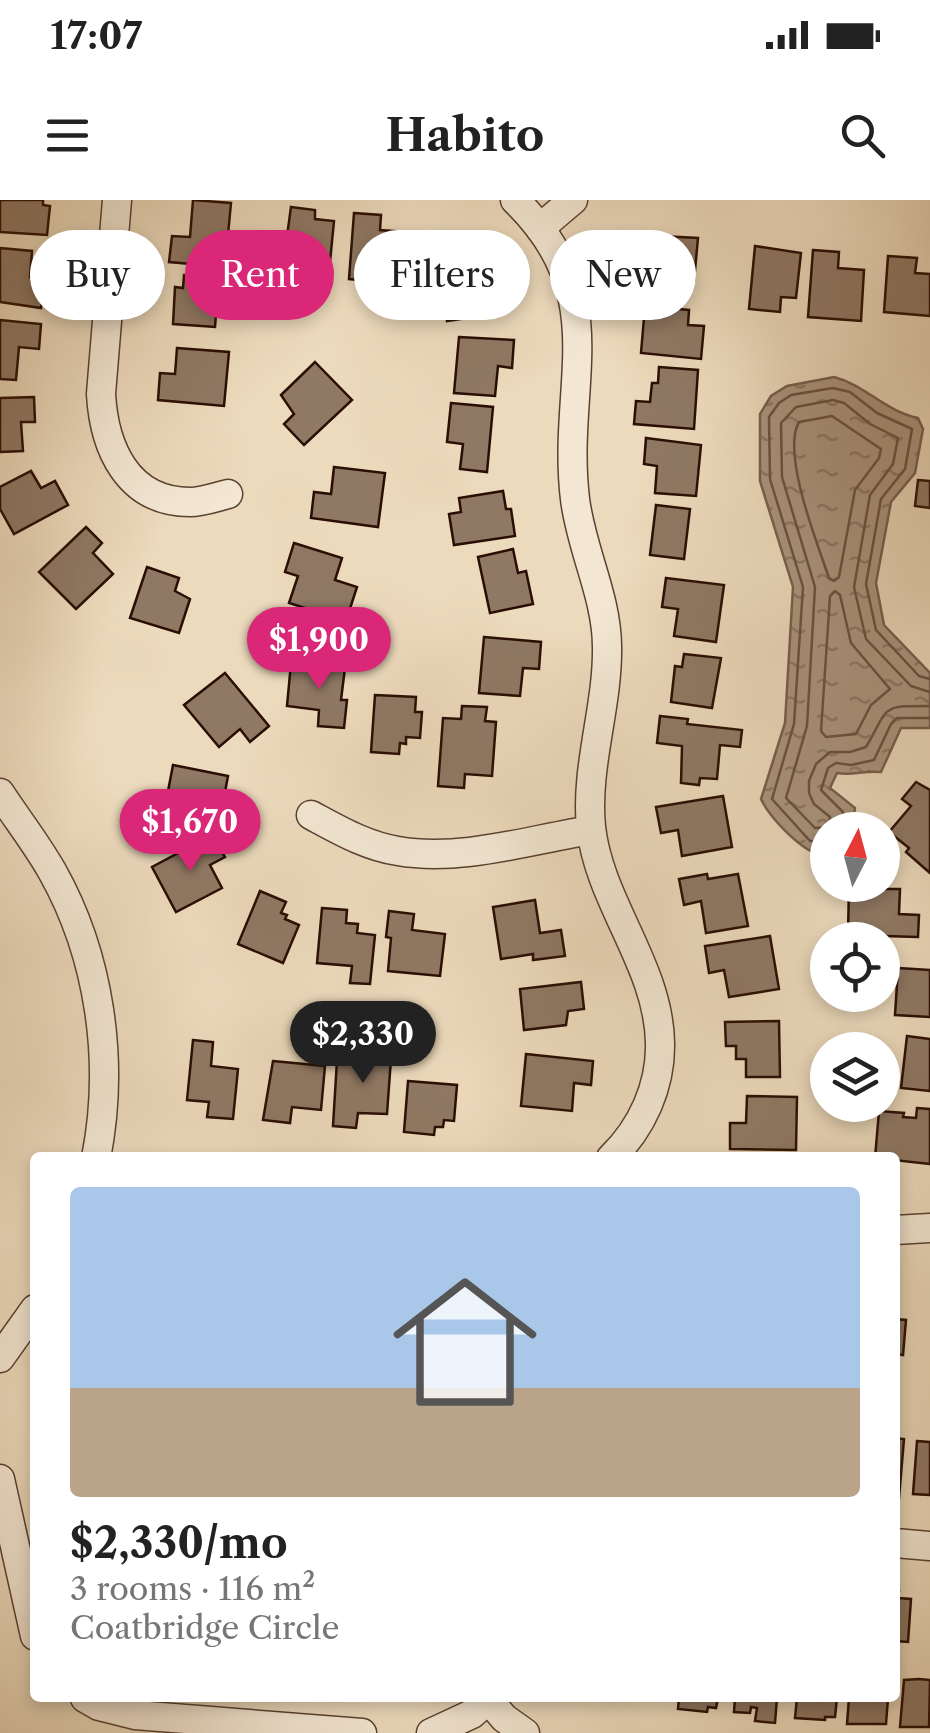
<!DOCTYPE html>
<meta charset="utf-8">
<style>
body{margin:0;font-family:"Libre Caslon Text",serif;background:#f2f2f2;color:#222;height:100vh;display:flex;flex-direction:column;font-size:38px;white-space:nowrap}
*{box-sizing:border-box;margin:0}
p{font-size:32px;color:#767676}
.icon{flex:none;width:55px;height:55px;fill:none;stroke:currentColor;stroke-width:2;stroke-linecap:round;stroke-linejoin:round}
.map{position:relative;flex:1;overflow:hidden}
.details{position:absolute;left:30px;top:952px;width:870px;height:550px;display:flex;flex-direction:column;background:#fff;border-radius:10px;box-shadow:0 5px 15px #0003}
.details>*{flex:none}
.top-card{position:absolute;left:30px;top:30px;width:870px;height:90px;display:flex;gap:20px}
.needle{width:65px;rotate:6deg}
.controls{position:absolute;left:810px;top:612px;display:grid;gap:20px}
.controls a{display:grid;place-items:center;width:90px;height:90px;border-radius:50%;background:#fff;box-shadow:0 5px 15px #0003;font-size:50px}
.price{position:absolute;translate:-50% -85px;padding:0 22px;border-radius:35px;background:#db2777;color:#fff;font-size:32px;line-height:65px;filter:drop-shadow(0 2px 5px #0008)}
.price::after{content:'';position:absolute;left:50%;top:60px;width:30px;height:22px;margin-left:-15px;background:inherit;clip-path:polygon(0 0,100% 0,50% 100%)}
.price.on{background:#222;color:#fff}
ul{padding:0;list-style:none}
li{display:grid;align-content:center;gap:20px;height:530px;padding:0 40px}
li span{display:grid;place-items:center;height:310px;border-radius:10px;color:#555}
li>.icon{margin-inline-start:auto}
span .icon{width:180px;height:180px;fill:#fffc;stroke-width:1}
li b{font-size:42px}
.pill{padding:0 35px;border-radius:45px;background:#fff;box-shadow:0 5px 15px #0003;font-size:35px;line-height:90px}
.pill.on{background:#db2777;color:#fff}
.status{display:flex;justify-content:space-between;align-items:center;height:70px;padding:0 50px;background:#fff;direction:ltr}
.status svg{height:28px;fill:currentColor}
header{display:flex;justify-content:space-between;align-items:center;height:130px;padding:0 40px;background:#fff;font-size:45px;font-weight:700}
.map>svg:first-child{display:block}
</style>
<div class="status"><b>17:07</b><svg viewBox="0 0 49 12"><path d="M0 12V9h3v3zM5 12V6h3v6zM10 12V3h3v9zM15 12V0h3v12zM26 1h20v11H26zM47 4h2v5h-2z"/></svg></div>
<header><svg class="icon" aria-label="menu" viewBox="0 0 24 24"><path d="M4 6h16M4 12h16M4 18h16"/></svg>Habito<svg class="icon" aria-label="search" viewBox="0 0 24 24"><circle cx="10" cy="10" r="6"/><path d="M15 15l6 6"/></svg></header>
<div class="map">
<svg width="930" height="1533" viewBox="0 0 930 1533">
<defs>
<pattern id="water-ripples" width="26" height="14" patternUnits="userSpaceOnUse" patternTransform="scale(2.5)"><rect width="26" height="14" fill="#aa947d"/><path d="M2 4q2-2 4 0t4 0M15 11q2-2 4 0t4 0" fill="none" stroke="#8b7764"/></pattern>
</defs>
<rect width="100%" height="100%" fill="#ecdabc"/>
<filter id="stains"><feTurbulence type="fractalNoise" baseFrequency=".002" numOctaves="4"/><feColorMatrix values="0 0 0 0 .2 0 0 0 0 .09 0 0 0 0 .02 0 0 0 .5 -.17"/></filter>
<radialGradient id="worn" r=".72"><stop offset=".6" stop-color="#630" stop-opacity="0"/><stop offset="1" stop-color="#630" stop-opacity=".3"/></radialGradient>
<!-- water -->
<path fill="url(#water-ripples)" stroke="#775e4d" stroke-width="2.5" d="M 834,177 C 865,185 885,211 918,218 L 923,229 L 915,273 L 891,302 L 876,383 L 884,425 L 930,473 L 930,528 L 901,528 L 881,572 C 864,570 853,576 837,573 L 830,588 L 855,608 L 852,630 L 828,630 L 827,649 L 818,654 C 800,649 769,617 761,599 L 785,523 L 793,387 L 760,281 L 760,214 L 771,196 L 787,186 Z"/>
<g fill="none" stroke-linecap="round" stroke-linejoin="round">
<!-- shore -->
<g stroke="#6a5040" stroke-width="2.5">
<path d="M 832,216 L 881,249 L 879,258 L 855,290 L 839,377 L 834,381 L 829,378 C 818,345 781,253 799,222 Z"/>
<polygon points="835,391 840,395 851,443 890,489 871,505 856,534 826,537 821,531 830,396"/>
<path d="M 930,492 L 911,486 L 866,439 L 854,387 L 870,295 L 893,264 L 898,238 L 870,224 L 844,203 L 833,200 L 796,207 L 781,223 L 782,277 L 815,387 L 807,526 L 786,598 L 815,628 L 828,627 L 830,617 L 814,604 L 809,593 L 809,581 L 816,564 L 830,552 L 850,552 L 866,547 C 890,506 879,506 930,506"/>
<polyline points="842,630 843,612 821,590 828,568 836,563 851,565 874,560 891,524 897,518 930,518"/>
<polyline points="828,641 810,641 772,599 794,524 803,387 770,279 769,217 779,203 791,195 833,188 850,192 877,213 912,229 905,269 881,299 866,384 876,430 919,476 930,479"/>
</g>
</g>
<!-- building -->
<g fill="#8f7864" stroke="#2a0d04" stroke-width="2.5">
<polygon points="0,0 43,0 43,5 50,6 47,35 0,32"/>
<polygon points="193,0 231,3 225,67 169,62 172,36 190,37"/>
<polygon points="291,7 315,10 315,19 334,21 330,62 284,58"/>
<polygon points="354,13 381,15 380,30 406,32 402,84 349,79"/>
<polygon points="660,36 698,38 694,81 632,76 634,38 660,39"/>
<polygon points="755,46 801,53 796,98 781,97 780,112 749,109"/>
<polygon points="0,48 32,51 30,77 44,79 41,108 0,102"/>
<polygon points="813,50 839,52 838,68 864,70 861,121 808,117"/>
<polygon points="478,56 481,74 487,73 489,91 503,88 507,112 447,121 438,62"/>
<polygon points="888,56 917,58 915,73 930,74 930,116 884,112"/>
<polygon points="184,75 219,78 215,127 173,124 175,87 183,88"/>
<polygon points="645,106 689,110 688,125 704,126 701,159 641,153"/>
<polygon points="0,120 41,124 39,149 19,147 16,180 0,179"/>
<polygon points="459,137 514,140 512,168 498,166 495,196 454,193"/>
<polygon points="177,148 229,152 224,206 158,200 160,173 175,174"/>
<polygon points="315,162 352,200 304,245 284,224 294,214 281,195"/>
<polygon points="659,167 698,170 694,229 634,224 636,201 650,202 652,183 658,183"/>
<polygon points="34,197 35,222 21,222 23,251 0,252 0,198"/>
<polygon points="451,203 493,207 487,272 460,269 463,244 447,242"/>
<polygon points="646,238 701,245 696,296 655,293 657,266 644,264"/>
<polygon points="334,267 385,273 378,327 311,318 314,292 331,294"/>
<polygon points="31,271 41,288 55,281 68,305 14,334 0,309 0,287"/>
<polygon points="918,280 930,281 930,308 915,306"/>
<polygon points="503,291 506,309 511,309 515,336 454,345 449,314 461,312 459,298"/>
<polygon points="656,305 690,309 684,359 650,355"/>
<polygon points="86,327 102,343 93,353 113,374 76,409 39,372"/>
<polygon points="294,343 342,358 335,380 357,387 346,421 289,403 298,376 285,372"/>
<polygon points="513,349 518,373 526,371 533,404 490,413 478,357"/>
<polygon points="147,367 179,378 175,391 190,399 179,433 130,418"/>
<polygon points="666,378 724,385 716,442 674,436 678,409 662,407"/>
<polygon points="484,437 541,442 539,469 523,468 520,496 479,493"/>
<polygon points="684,454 721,458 712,508 671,502 675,466 682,467"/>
<polygon points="291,463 345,468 341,500 347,500 344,528 318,526 319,510 287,506"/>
<polygon points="225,473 269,526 250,542 240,529 219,547 184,505"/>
<polygon points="375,495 416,497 415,512 422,512 420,538 406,537 406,544 400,543 399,554 371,552"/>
<polygon points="462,506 487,507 485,521 496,522 492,576 465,574 464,588 438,586 443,518 461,519"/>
<polygon points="660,516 688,519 687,524 742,530 740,547 720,545 717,579 700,578 699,585 681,583 682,546 657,543"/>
<polygon points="173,565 228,576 223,603 211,601 210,607 206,606 203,619 165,607"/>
<polygon points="916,582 930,590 930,673 906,652 909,648 889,632 911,606 902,599"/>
<polygon points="723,596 732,647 682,656 678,630 661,633 656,607"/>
<polygon points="212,635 225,657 210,665 222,688 176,712 152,667"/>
<polygon points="707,674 708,679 738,674 748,726 706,733 701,701 684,705 679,679"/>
<polygon points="882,682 885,689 900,689 899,714 919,715 918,737 848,735 849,685 882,685"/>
<polygon points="260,691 286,702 281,713 287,715 285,719 299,725 283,763 238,744"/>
<polygon points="535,700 540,733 561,730 565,756 533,760 533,754 501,759 493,707"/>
<polygon points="322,708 347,710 346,723 358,724 357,733 375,735 370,784 350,783 352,766 317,763"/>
<polygon points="389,711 414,714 412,730 445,734 440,776 388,771 391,738 386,737"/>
<polygon points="770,736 779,789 729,797 724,770 709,773 705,746"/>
<polygon points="898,768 930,770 930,817 895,815"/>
<polygon points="581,782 584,809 568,811 566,825 524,830 520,789"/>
<polygon points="779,821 780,877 746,877 746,859 736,859 736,846 726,846 725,822"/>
<polygon points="907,836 930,839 930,891 901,888"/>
<polygon points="193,840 213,842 211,866 238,869 233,919 207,917 209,902 187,900"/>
<polygon points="367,844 392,845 387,914 358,913 356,928 333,926 337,860 365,862"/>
<polygon points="526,854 593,861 591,885 574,883 572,911 521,906"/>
<polygon points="273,861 325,866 321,910 292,907 290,923 263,920"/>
<polygon points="408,881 457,885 454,921 444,920 443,927 435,927 434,935 404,932"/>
<polygon points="747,896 797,897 796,950 730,949 730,923 746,923"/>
<polygon points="917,908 930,909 930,964 875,958 879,911 904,913 903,917 916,918"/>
<polygon points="895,1119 906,1120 903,1155 895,1154"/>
<polygon points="895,1238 904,1239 899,1298 895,1298"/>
<polygon points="917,1241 930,1242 930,1295 913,1294"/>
<polygon points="895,1391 899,1391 898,1398 911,1399 908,1442 895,1441"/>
<polygon points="919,1479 930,1480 929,1527 900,1527 904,1480"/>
<polygon points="679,1498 718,1498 716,1508 708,1507 707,1512 678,1509"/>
<polygon points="735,1498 777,1498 775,1523 755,1521 757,1508 751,1507 750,1513 734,1512"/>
<polygon points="797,1498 837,1498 835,1517 825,1517 825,1520 795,1518"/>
<polygon points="849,1498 888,1498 886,1524 847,1524"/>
</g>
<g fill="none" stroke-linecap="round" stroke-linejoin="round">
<defs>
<g id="minor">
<path d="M 117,0 L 101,194 C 104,247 127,302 190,302 C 202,302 216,297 228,294"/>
<path d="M 515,0 C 615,97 561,183 575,299 C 581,349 607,397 607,447 C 608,507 585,567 591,627 C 599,702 659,766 660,843 C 661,886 642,928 611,958"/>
<polyline points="540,28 573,0"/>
<path d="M 0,593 C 17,619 36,643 52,671 C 100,756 115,862 96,958"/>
<path d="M 311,615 C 339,630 366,646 398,651 C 460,662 529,640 591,630"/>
<polyline points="895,1030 930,1028"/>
<polyline points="0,1158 35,1109"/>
<polyline points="0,1279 35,1436"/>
<polyline points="895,1343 930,1346"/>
<polyline points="85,1498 99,1506 135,1515 362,1533"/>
<polyline points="488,1499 504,1518 525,1533"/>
<polyline points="431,1533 472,1514 490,1498"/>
</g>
</defs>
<!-- minor casing -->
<use href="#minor" stroke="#5a4032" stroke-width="31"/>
<!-- minor -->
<use href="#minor" stroke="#f3e7d3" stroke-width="28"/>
</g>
<rect width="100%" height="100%" filter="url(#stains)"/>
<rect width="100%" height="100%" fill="url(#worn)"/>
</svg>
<div class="controls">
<a><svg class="needle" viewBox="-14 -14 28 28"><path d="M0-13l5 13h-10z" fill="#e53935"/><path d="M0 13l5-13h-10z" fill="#767676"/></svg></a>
<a><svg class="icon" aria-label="locate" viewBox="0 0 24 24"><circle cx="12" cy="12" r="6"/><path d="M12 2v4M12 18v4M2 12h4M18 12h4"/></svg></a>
<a><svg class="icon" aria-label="layers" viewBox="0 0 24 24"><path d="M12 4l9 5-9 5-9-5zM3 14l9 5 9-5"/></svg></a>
</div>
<b class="price" style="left:319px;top:492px">$1,900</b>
<b class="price" style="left:190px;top:674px">$1,670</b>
<b class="price on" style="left:363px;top:886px">$2,330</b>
<div class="top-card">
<a class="pill">Buy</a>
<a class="pill on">Rent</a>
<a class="pill">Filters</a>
<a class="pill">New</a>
</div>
<section class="details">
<ul>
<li><span style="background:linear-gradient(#a9c7e8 65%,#b9a48a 0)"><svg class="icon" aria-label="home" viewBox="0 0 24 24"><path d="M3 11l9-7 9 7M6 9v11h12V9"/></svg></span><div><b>$2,330/mo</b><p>3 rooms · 116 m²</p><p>Coatbridge Circle</p></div></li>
</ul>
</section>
</div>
